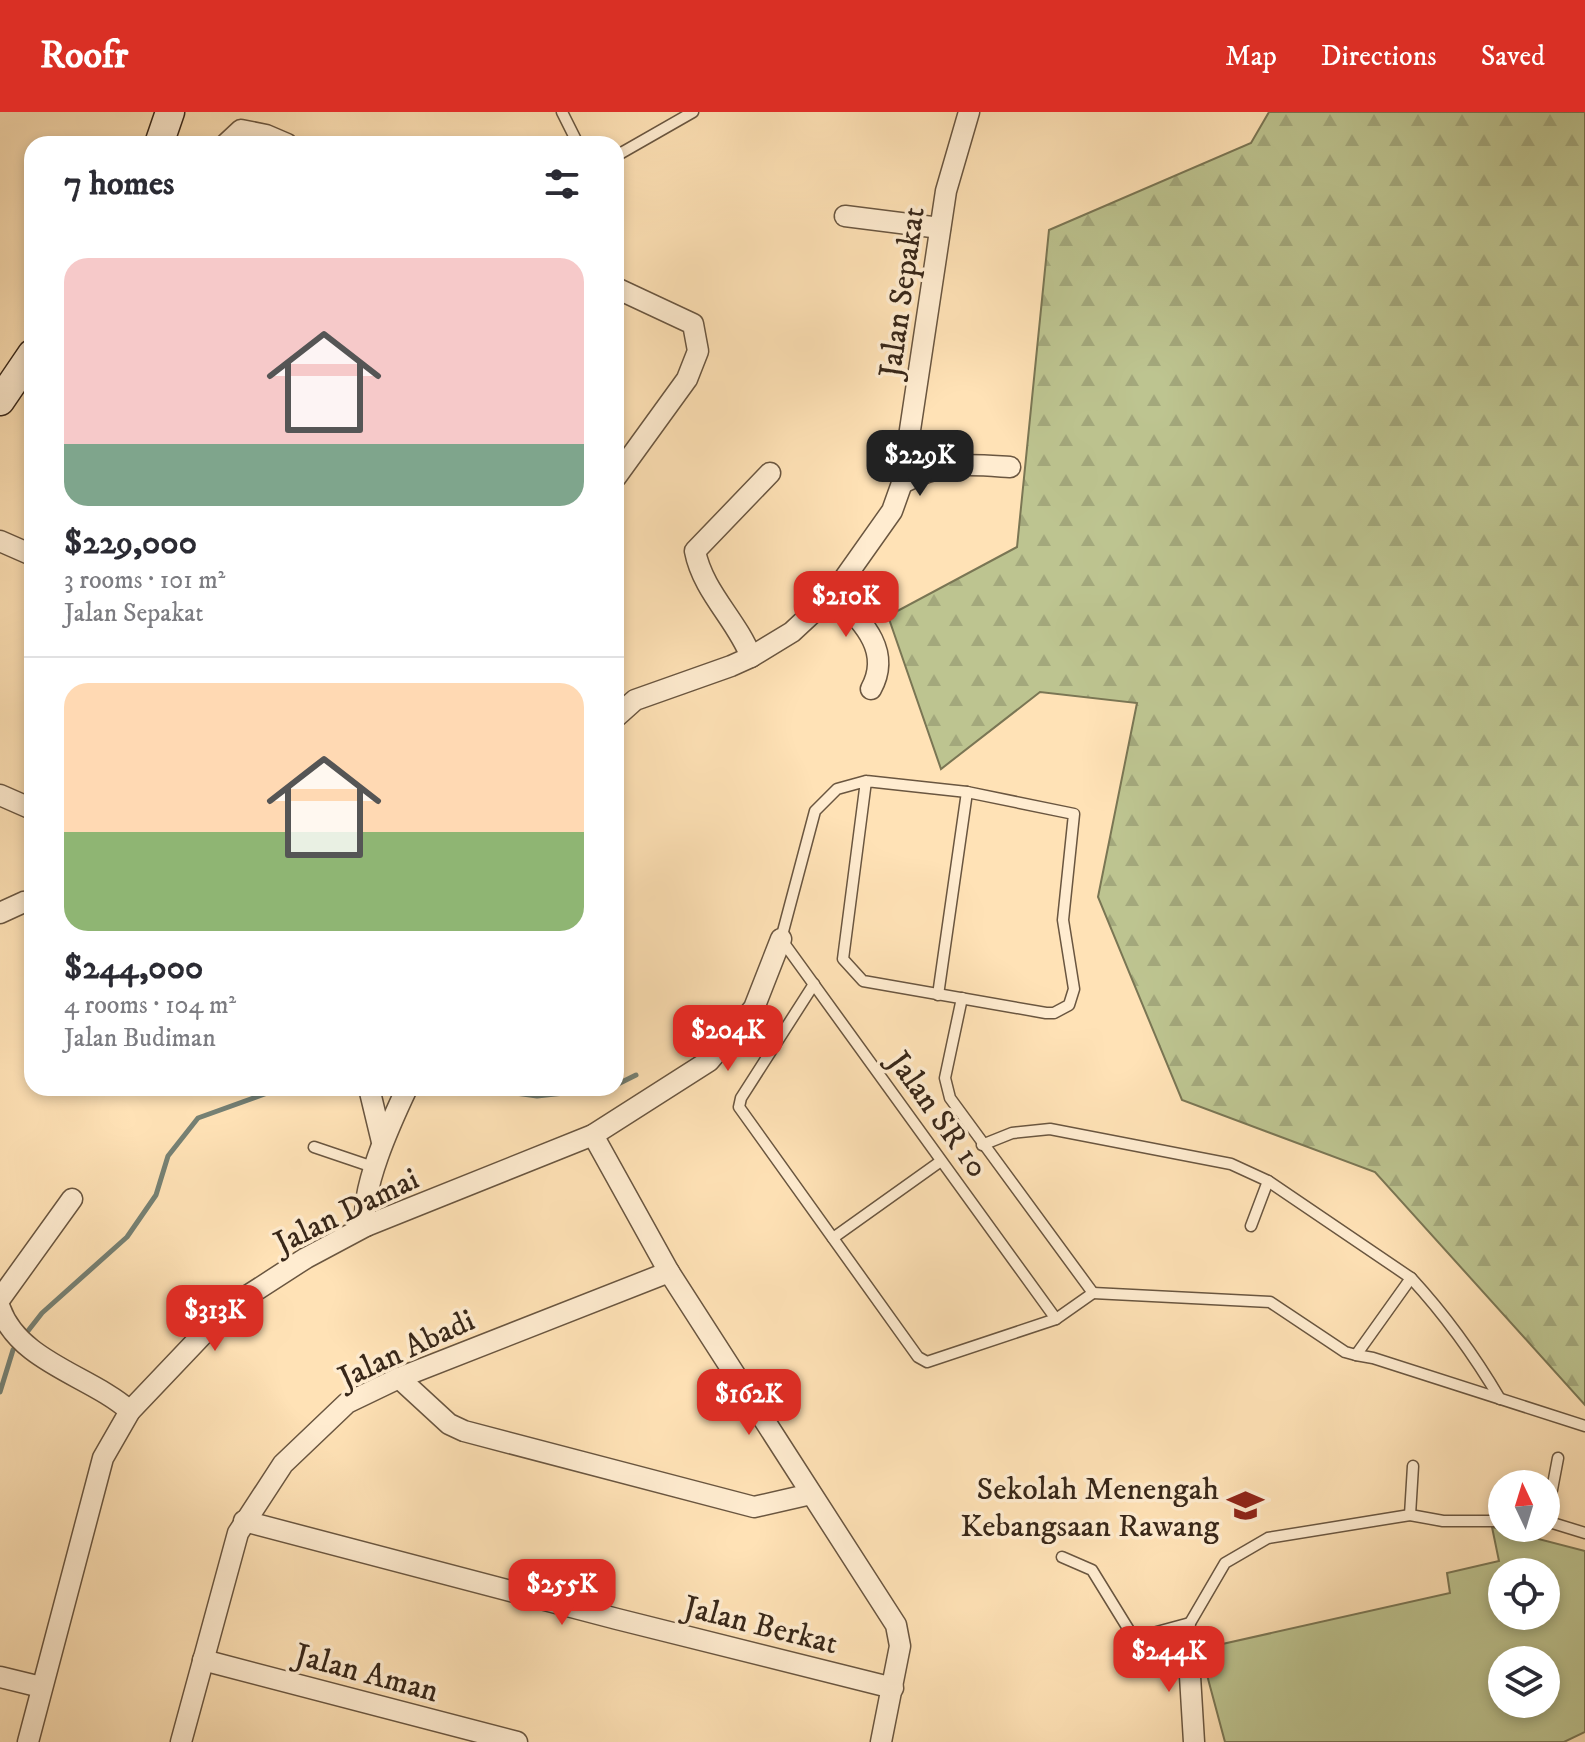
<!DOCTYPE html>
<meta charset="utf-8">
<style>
body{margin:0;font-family:"IM FELL DW Pica",serif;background:#f2f2f3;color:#2b2b33;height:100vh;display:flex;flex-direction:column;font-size:30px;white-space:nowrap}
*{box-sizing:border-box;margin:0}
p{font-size:26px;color:#7c7c81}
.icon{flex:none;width:44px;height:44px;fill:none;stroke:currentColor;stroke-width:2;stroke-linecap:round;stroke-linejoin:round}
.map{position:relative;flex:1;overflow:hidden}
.sheet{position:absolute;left:24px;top:24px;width:600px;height:960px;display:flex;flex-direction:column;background:#fff;border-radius:24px;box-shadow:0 4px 12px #0003}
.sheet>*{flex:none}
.needle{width:52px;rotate:356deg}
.tools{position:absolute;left:1488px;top:1358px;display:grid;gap:16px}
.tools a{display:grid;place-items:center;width:72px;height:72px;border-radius:50%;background:#fff;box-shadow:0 4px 12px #0003;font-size:40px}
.price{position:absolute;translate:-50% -68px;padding:0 18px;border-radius:16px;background:#d93025;color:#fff;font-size:26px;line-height:52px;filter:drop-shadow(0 2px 4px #0008)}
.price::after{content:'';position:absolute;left:50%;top:48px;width:24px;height:18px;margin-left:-12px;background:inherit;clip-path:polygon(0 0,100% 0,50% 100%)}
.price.selected{background:#222;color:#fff}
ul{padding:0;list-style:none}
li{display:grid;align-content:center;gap:16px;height:424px;padding:0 40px}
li+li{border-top:2px solid #e1e1e2}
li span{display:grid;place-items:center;height:248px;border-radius:24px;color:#555}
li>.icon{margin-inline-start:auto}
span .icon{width:144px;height:144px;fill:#fffc;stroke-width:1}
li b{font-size:34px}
h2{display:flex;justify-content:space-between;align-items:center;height:96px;padding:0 40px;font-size:34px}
header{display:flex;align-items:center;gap:48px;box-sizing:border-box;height:112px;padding:0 40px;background:#d93025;color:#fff}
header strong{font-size:38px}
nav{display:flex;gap:44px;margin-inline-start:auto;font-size:28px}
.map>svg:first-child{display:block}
</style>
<header>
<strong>Roofr</strong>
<nav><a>Map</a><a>Directions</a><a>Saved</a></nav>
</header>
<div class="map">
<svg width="1585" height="1630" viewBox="0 0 1585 1630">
<defs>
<pattern id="forest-firs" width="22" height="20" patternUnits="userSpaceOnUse" patternTransform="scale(2)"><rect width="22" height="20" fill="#bdc490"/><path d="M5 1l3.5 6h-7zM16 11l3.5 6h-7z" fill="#a3a87c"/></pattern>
</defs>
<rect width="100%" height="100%" fill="#ffe2b6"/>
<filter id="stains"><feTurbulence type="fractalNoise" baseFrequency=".0025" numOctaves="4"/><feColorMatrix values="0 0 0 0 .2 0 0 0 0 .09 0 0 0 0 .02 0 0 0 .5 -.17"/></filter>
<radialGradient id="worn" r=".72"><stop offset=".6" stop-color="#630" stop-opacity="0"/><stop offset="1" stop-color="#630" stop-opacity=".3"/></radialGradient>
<!-- green -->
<path fill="#bdc490" stroke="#7a7654" stroke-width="2" fill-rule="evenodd" d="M 1492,1415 L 1585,1439 L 1585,1620 L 1564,1630 L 1225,1630 L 1200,1537 L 1450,1481 L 1447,1461 L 1499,1449 ZM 1502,1460 L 1546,1460 L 1546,1504 L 1502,1504 ZM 1502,1548 L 1546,1548 L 1546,1592 L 1502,1592 Z"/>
<!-- forest -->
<polygon fill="url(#forest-firs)" stroke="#7a7654" stroke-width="2" points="1269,0 1585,0 1585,1293 1375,1060 1182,988 1098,785 1137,591 1040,580 941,657 888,504 1017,435 1049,118 1251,31"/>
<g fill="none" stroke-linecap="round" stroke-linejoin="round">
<!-- stream -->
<g stroke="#768174" stroke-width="5">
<polyline points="616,973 636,963"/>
<polyline points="479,976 537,984 610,976"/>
<polyline points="24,1224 42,1201 127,1125 156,1083 168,1044 198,1006 281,976"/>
<polyline points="0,1280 13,1238 18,1231"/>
</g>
<defs>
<g id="lane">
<polyline points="562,0 578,32"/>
<polyline points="616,44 693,0"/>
<polyline points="866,669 843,847 863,869 1046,901 1054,901 1069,893 1074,877 1063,808 1074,702 967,680 866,669 837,677 815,699 781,827 1056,1207"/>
<polyline points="814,872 741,986 739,995 918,1245 927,1250 1056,1207 1093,1181 950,986 945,966 962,886"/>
<polyline points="938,883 967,680"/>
<polyline points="982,1033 1012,1021 1050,1017 1231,1052 1268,1069 1411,1166 1356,1243 1345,1240 1270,1190 1093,1181"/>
<polyline points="314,1035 376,1056"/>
<polyline points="1251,1114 1268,1069"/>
<polyline points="833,1126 941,1049"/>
<path d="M 1411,1166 C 1446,1204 1474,1243 1500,1287"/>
<polyline points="1356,1243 1373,1246 1585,1314"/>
<polyline points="1410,1403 1413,1354"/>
<polyline points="1546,1409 1558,1346"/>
<polyline points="1546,1409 1585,1421"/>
<polyline points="1062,1445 1092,1458 1132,1523 1142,1524 1190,1511"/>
<polyline points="1188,1531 1190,1511 1225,1451 1268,1426 1410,1403 1443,1409 1502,1409"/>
</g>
<g id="street">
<polyline points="226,32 241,18 266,23 287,32"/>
<polyline points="845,104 940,116"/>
<polyline points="616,176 693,212 698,239 687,267 616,365"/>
<path d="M 902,371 C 945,349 964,352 1010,355"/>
<polyline points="0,429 32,443"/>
<path d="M 834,481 C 860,508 893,537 871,577"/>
<path d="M 751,545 C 737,508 703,480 695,439 L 770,361"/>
<polyline points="616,605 635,588 731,554 751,545 792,520 834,481 892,399 902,371 946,79 969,0"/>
<polyline points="0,683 32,697"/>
<polyline points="0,801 24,790 32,789"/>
<polyline points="369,976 382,1030"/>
<polyline points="593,1023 669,1160 896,1513 900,1534 881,1630"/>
<path d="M 366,1114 C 359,1079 391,1010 407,976"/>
<polyline points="0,1187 72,1087"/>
<path d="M 0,1196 C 19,1250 91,1264 130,1299"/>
<polyline points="399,1266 449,1312 464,1319 754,1395 811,1382"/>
<polyline points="244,1409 617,1507 893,1576"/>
<polyline points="1188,1531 1194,1630"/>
<polyline points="203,1548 517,1630"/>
<polyline points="0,1565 41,1575"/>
<polyline points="28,1630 103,1346 130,1299 227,1197 306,1146 366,1114 593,1023 709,949 754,896 781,827"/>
<polyline points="181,1630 238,1421 283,1352 347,1291 399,1266 669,1160"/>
</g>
<g id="secondary">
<polyline points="159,32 170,0"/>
<polyline points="0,289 32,242"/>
</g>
</defs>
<!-- lane casing -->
<use href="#lane" stroke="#6a5640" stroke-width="13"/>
<!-- street casing -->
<use href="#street" stroke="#6a5640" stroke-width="23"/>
<!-- secondary casing -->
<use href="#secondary" stroke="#382719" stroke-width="31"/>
<!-- lane -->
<use href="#lane" stroke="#ffecd0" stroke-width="10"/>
<!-- street -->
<use href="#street" stroke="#ffecd0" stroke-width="20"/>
<!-- secondary -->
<use href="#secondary" stroke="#ffecd0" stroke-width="28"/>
</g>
<!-- icons -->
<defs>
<symbol id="school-bare" viewBox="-9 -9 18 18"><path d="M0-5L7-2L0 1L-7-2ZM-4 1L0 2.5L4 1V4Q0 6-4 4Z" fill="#8f2418" stroke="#ffecd0" stroke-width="2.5" paint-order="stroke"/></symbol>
</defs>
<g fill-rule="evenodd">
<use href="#school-bare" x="1220" y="1368" width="51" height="51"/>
</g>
<g text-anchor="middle" stroke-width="7" stroke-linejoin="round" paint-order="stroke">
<!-- street labels -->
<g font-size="32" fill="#382719" stroke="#ffecd0">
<text transform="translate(901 180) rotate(-82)" y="11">Jalan Sepakat</text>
<text transform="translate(939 1002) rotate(54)" y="11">Jalan SR 10</text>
<text transform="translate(346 1098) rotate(-26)" y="11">Jalan Damai</text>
<text transform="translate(406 1236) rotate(-25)" y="11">Jalan Abadi</text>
<text transform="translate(761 1512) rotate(14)" y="11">Jalan Berkat</text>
<text transform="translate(367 1560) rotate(15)" y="11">Jalan Aman</text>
</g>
<!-- poi labels -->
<g font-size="32" fill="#382719" stroke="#ffecd0" text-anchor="end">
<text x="1219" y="1387">Sekolah Menengah<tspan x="1219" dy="37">Kebangsaan Rawang</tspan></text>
</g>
</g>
<rect width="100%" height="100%" filter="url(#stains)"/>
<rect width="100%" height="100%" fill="url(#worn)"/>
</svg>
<div class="tools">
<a><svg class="needle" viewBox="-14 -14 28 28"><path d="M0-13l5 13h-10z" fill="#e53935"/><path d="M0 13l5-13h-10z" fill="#7c7c81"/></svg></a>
<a><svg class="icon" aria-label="locate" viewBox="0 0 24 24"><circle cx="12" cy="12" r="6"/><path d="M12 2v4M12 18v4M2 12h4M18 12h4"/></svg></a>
<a><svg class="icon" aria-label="layers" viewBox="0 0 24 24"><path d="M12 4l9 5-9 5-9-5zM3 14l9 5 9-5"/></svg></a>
</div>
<b class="price selected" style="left:920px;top:386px">$229K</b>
<b class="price" style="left:846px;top:527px">$210K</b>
<b class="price" style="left:728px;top:961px">$204K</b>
<b class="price" style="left:215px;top:1241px">$313K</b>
<b class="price" style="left:749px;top:1325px">$162K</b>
<b class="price" style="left:562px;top:1515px">$255K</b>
<b class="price" style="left:1169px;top:1582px">$244K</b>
<section class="sheet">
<h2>7 homes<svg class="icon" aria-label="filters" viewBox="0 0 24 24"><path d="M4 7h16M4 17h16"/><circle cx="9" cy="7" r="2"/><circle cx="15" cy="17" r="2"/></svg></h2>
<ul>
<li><span style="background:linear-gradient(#f6c9c9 75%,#7fa58c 0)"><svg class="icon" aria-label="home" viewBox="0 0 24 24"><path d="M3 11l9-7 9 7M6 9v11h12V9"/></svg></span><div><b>$229,000</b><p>3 rooms · 101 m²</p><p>Jalan Sepakat</p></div></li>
<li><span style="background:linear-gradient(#ffd9b3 60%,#8fb573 0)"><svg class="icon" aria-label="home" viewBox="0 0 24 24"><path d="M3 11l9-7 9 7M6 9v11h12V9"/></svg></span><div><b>$244,000</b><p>4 rooms · 104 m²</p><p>Jalan Budiman</p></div></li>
</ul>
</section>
</div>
